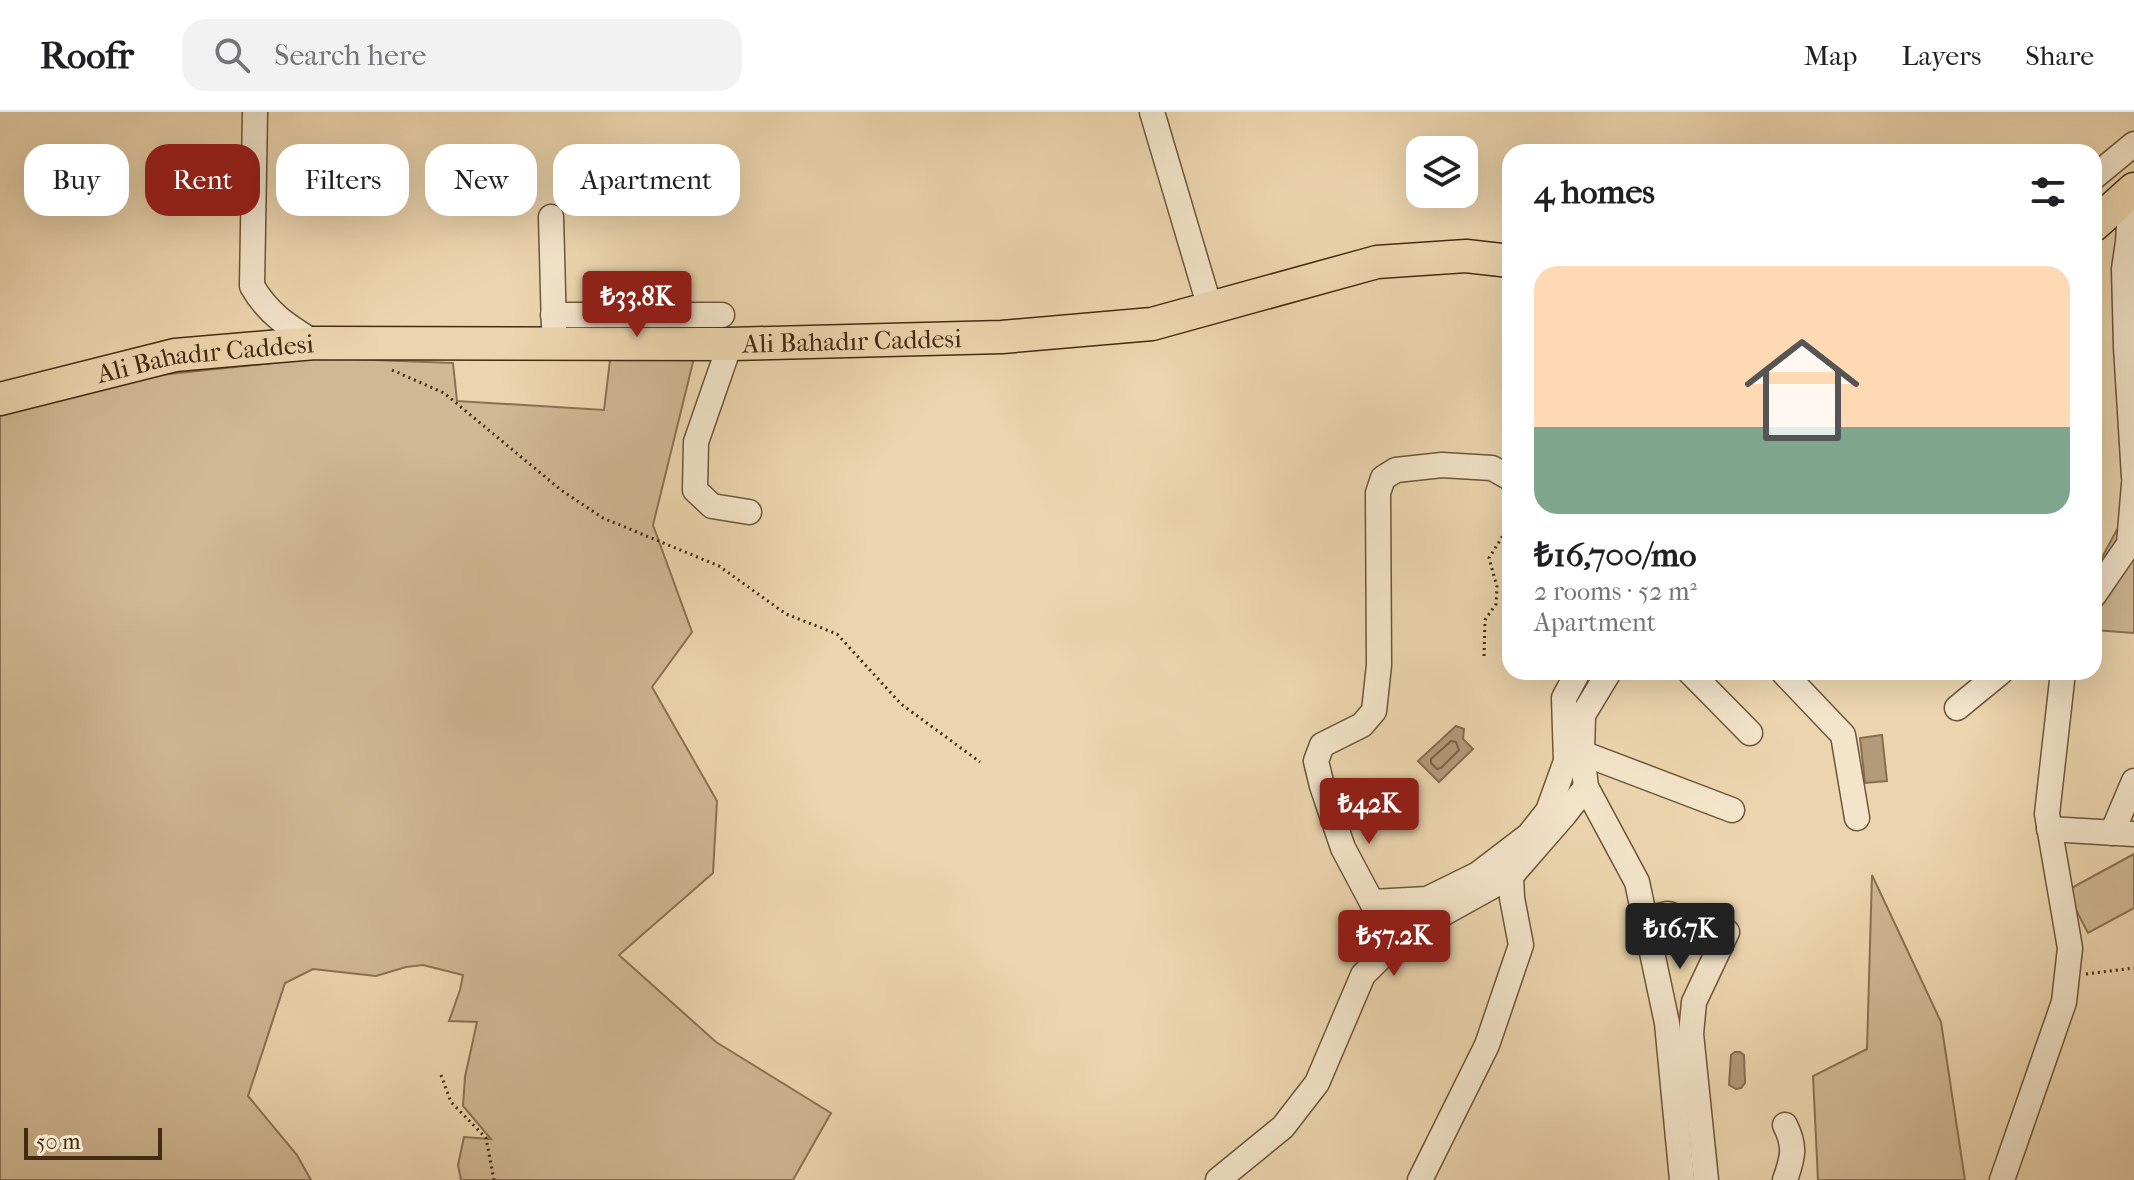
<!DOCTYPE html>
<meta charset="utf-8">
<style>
body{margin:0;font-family:"IM FELL French Canon",serif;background:#f2f2f2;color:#202124;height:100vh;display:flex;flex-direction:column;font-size:30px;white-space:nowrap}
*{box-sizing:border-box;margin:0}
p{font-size:26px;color:#757577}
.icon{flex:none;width:44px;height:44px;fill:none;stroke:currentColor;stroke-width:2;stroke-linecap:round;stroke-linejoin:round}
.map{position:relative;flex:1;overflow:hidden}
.details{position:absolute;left:1502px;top:32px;width:600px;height:536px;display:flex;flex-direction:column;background:#fff;border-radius:24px;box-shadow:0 8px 32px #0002}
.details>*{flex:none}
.guide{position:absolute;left:24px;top:32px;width:760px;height:72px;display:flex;gap:16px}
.fabs{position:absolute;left:1406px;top:24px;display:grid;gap:16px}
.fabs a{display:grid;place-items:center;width:72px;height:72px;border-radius:16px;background:#fff;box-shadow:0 8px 32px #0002;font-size:40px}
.scale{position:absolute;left:24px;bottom:20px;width:138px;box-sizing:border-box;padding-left:8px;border:4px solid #432b11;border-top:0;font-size:22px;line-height:28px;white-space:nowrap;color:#432b11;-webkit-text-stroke:6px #f3e4ca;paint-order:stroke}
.price{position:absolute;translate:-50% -68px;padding:0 18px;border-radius:8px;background:#8f2418;color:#fff;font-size:26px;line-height:52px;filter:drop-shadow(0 2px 4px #0008)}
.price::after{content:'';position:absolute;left:50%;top:48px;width:24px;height:18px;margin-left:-12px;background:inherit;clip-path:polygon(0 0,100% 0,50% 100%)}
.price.on{background:#222;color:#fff}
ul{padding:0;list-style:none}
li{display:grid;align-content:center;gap:16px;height:424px;padding:0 32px}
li+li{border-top:2px solid #e0e0e0}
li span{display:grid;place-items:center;height:248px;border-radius:24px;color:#555}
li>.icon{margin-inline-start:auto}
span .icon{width:144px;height:144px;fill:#fffc;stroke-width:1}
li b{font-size:34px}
h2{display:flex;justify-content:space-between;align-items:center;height:96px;padding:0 32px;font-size:34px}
.chip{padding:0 28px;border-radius:24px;background:#fff;box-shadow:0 8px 32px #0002;font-size:28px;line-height:72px}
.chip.on{background:#8f2418;color:#fff}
header{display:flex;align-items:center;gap:48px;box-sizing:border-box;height:112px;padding:0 40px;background:#fff;border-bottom:2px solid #e0e0e0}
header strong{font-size:38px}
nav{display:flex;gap:44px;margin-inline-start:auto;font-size:28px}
.search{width:560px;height:72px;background:#f2f2f2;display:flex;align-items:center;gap:20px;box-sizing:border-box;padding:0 28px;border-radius:24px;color:#757577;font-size:30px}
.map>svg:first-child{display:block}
</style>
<header>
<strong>Roofr</strong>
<div class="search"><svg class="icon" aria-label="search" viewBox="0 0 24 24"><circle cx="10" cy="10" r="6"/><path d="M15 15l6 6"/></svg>Search here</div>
<nav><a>Map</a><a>Layers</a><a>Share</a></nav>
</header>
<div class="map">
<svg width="2134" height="1068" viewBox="0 0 2134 1068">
<rect width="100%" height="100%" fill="#ecd5ae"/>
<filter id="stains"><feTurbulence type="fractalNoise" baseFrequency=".0025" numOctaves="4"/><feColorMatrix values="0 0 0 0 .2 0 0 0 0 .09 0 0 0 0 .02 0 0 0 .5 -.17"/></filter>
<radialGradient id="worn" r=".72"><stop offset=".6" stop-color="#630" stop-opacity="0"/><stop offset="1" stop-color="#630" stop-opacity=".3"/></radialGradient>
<!-- green -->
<g fill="#cfb893" stroke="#897252" stroke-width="2">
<polygon points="612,231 696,238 653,413 692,520 652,575 717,689 713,761 619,843 716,930 831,1001 793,1068 461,1068 458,1053 464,1025 491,1027 463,994 465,965 477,910 449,909 460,878 463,863 423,853 406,855 376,864 313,857 285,871 248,984 297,1043 311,1068 0,1068 0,300 160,263 321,246 453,251 457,289 604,298"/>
<polygon points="2134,390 2134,521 2094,518 2094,460 2125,403"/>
<polygon points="2134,742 2134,796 2088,821 2066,779"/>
<polygon points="1872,763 1941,910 1965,1068 1818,1068 1813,964 1867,937"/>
</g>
<!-- water -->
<g fill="#b39b79" stroke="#866e4f" stroke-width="2">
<polygon points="1456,614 1464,617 1463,627 1473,637 1439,670 1418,649"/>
<polygon points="1882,623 1887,669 1865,671 1860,626"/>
<polygon points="1735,940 1740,940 1744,943 1745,971 1741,976 1736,977 1729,973 1731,943"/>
</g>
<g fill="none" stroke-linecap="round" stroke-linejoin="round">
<!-- shore -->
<polygon stroke="#7b6345" stroke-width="2" points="1451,629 1456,630 1459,638 1441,656 1437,657 1431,651 1431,647"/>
<defs>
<g id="minor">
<path d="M 255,0 L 252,174 C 268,202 288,214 315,231"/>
<polyline points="1152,0 1210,196"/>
<polyline points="2094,65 2134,32"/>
<polyline points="2131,79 2128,130 2124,157 2126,235 2134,365"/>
<polyline points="551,105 554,217"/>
<polyline points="553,203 722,203"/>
<polyline points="730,232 696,330 695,378 712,394 749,400"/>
<polyline points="2094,483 2129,432 2134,372"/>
<polyline points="1609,560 1583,603 1582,641 1586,675 1637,770 1667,911 1682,1068"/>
<polyline points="1690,560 1750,621"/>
<polyline points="1783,560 1843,623 1857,706"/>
<polyline points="1957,596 2001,560"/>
<polyline points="1582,641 1732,698"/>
<polyline points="2049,717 2134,722"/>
<polyline points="2112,721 2134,669"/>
<polyline points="1372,790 1427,787 1478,762 1529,723 1548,699 1566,649 1564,586 1578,560"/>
<polyline points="1645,807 1668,802 1727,820 1694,890 1691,922 1706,1068"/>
<polyline points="1394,832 1343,736 1322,674 1316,649 1322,633 1362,613 1374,599 1379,553 1378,381 1383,366 1396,358 1442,353 1492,356 1510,366"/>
<polyline points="1218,1068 1283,1015 1317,971 1363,863 1401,825 1511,764 1565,702 1586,675"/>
<polyline points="1420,1068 1487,933 1521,833 1512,786 1511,764"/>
<path d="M 1785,1068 C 1793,1045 1796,1035 1785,1013"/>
<polyline points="2002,1068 2064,890 2070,836 2047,702 2063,560"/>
</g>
<g id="major">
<polyline points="2094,113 2134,77"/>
<path id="s1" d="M 0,287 L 175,243 L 315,231 L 730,232 L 1002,225 L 1152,212 L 1377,150 L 1466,144 L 1510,149"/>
</g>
</defs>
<!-- minor casing -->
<use href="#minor" stroke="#6d5638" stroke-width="27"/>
<!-- major casing -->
<use href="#major" stroke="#432b11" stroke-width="35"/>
<!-- path -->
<g stroke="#432b11" stroke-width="3" stroke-dasharray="2 4" stroke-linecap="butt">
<polyline points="392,258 444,281 561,378 603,406 719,454 786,502 837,522 901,592 980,650"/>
<polyline points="1484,544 1485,508 1496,492 1497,475 1489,446 1504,422 1508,386"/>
<polyline points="2086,862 2134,856"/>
<polyline points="441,963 451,990 486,1026 494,1068"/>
</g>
<!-- minor -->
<use href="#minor" stroke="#f3e4ca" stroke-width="24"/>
<!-- major -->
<use href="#major" stroke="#ecd5ae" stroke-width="32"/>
</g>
<g text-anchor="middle" stroke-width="7" stroke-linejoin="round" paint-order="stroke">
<!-- street labels -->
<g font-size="26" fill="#432b11" stroke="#f3e4ca">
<text dy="9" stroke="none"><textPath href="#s1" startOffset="858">Ali Bahadır Caddesi</textPath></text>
<text dy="9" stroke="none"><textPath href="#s1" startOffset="210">Ali Bahadır Caddesi</textPath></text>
</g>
</g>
<rect width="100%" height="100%" filter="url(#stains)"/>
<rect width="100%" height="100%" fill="url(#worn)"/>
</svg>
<div class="fabs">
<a><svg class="icon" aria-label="layers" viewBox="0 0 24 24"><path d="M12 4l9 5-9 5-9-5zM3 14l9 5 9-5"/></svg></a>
</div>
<div class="scale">50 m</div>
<b class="price" style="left:637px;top:227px">₺33.8K</b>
<b class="price" style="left:1369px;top:734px">₺42K</b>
<b class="price on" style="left:1680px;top:859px">₺16.7K</b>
<b class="price" style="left:1394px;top:866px">₺57.2K</b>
<div class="guide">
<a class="chip">Buy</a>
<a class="chip on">Rent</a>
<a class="chip">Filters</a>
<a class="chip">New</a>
<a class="chip">Apartment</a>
</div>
<section class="details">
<h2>4 homes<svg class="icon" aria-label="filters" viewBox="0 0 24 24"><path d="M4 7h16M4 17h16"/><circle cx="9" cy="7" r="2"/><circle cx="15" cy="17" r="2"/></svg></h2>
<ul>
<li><span style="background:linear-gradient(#ffd9b3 65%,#7fa58c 0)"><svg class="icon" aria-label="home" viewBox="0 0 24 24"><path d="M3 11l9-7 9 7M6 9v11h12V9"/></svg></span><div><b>₺16,700/mo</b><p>2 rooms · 52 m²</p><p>Apartment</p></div></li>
</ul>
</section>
</div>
